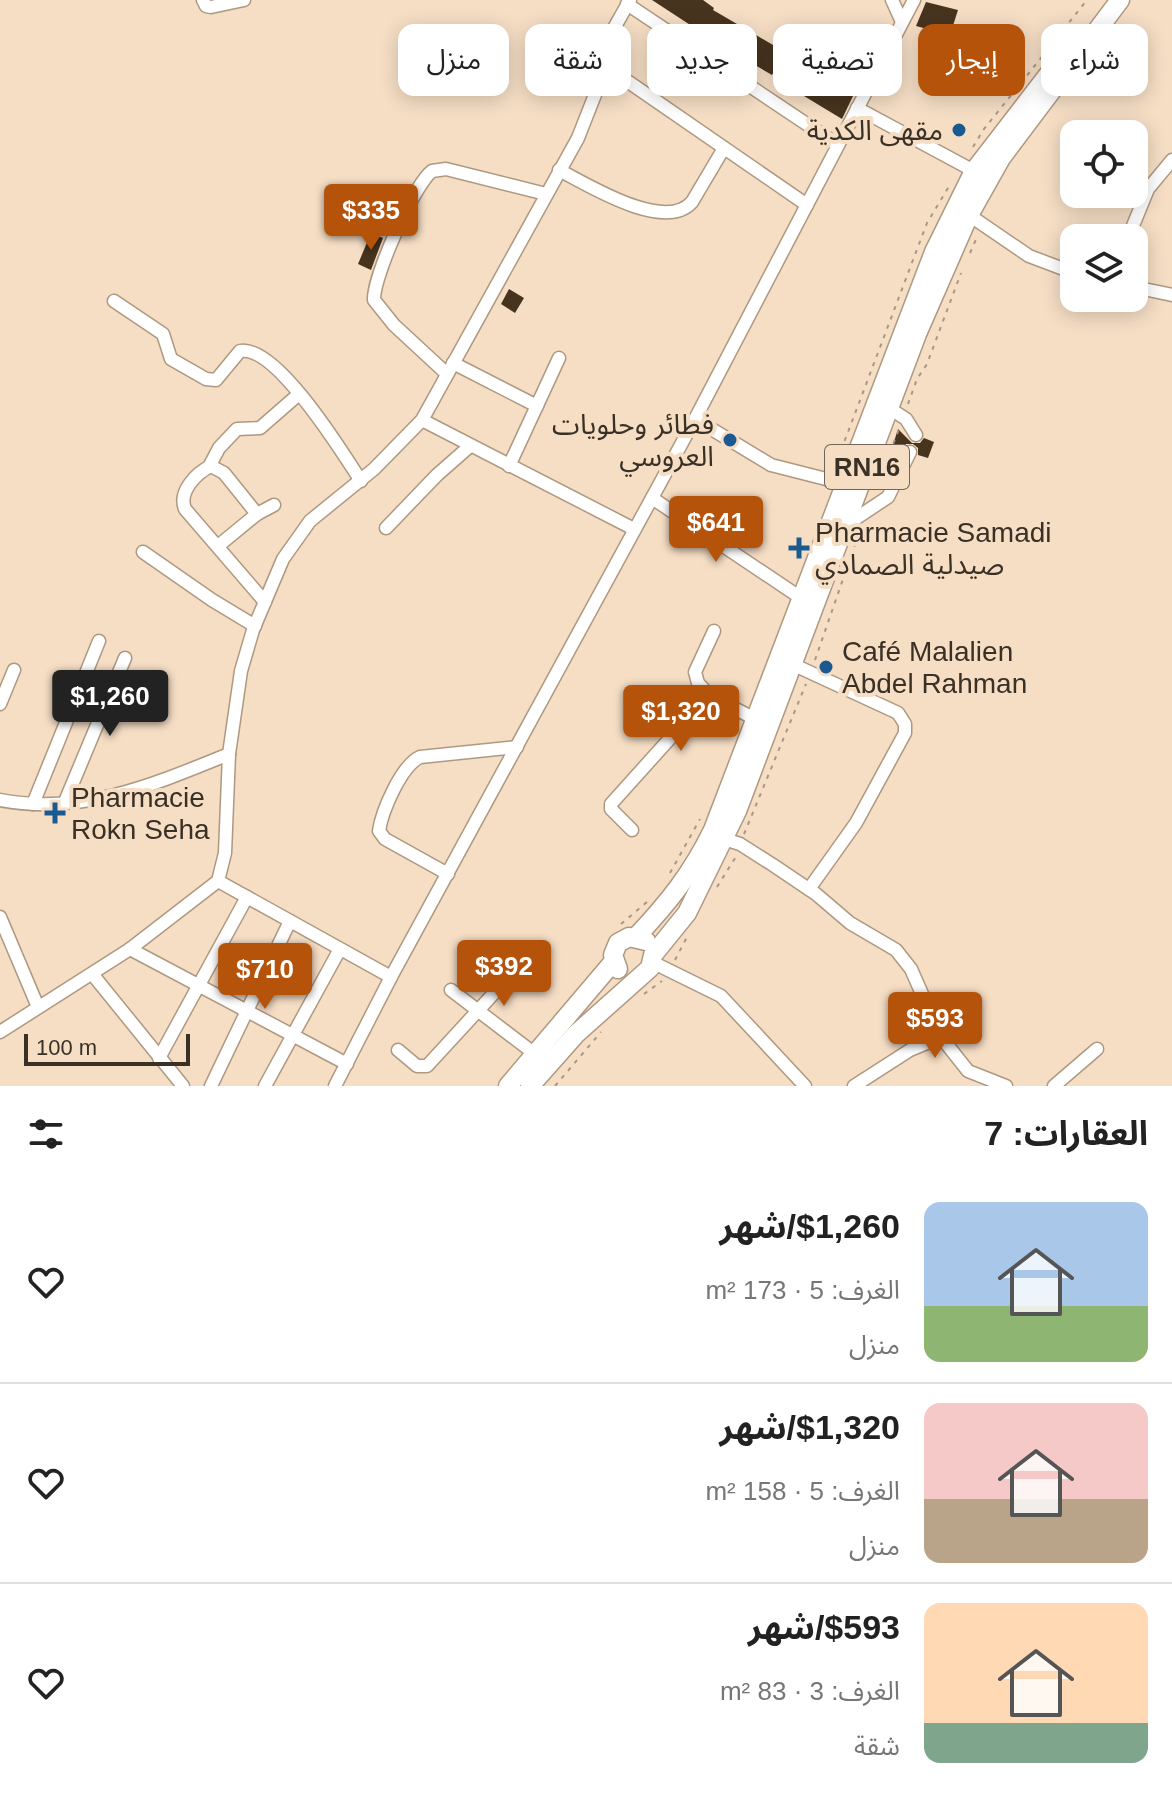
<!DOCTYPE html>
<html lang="ar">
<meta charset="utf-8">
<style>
body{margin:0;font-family:Helvetica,"Noto Sans Arabic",sans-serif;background:#f6f6f6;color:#222;direction:rtl;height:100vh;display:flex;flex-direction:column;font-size:30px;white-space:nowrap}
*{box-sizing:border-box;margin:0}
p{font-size:26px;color:#767676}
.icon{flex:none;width:44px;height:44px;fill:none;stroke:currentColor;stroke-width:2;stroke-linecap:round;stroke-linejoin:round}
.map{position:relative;height:1086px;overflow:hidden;direction:ltr}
.details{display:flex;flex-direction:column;background:#fff;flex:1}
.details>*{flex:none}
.guide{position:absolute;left:24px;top:24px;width:1124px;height:72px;direction:rtl;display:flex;gap:16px}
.controls{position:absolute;left:1060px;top:120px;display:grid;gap:16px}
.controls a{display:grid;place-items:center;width:88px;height:88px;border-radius:16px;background:#fff;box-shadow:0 4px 20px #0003;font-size:40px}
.scale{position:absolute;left:24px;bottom:20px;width:166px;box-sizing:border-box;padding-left:8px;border:4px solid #393026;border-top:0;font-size:22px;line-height:28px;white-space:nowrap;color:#393026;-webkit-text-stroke:6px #f6dec5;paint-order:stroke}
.price{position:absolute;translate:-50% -68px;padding:0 18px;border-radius:8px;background:#b45309;color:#fff;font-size:26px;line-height:52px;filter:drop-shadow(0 2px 4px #0008)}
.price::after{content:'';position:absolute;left:50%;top:48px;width:24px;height:18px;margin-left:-12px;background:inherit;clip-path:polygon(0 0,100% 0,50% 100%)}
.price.on{background:#222;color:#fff}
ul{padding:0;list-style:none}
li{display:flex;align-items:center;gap:24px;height:200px;padding:0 24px}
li+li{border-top:2px solid #e0e0e0}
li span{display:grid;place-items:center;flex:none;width:224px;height:160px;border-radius:16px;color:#555}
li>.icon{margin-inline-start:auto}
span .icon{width:96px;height:96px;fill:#fffc;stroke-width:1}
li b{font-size:34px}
h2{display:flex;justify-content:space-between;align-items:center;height:96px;padding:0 24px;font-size:34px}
.chip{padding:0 28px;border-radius:16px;background:#fff;box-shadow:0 4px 20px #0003;font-size:28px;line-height:72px}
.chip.on{background:#b45309;color:#fff}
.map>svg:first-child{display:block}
</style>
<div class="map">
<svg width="1172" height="1086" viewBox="0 0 1172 1086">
<rect width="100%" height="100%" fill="#f6dec5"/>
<!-- building -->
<g fill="#47341f">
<polygon points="652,0 703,0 714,8 713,10 785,52 772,75 741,57 743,55 701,32"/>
<polygon points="926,2 958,10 950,35 916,26"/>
<polygon points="814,70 854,94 842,119 799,93"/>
<polygon points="371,233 383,238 371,270 358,264"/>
<polygon points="509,289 524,298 515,313 501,304"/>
<polygon points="898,429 912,443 920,443 924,438 934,442 928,458 918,455 918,448 913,444 906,444 902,449 893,445"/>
</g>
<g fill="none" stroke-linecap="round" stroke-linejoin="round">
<defs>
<g id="minor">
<polyline points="203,0 206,6 211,7 244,0"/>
<polyline points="892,0 902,22"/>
<polyline points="627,4 838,145"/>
<polyline points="604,65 807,205"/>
<polyline points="857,108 974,171"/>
<path d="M 559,170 C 588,185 665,233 692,202 L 724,148"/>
<polyline points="969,215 1029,256 1074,273"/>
<polyline points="1128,238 1148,189 1172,160"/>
<polyline points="1134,287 1172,295"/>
<path d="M 114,301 L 163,334 L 171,359 L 206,379 L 216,380 L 240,351 C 276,344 342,452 361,481"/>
<polyline points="453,363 537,406"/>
<path d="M 447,374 L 394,325 L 374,300 C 373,277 414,185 432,171 L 446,169 L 546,194"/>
<polyline points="889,408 906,419 916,435"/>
<polyline points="695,419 771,465 830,480 845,488"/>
<polyline points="422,420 634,529"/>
<polyline points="509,466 559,358"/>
<polyline points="209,467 219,448 237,429 260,428 299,394"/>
<polyline points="652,498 801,598"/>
<polyline points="846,525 888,497 910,452"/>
<polyline points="386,528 437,475 470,446"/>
<polyline points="218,546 257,514"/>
<polyline points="143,552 212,600 255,626"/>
<path d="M 265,602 L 185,509 C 178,492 196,473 211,466 L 224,473 L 257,514 L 274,505"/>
<polyline points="792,664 898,713 905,724 905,733 856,823 809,889"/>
<polyline points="709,695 698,683 695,672 714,631"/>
<polyline points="0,704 14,670"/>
<path d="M 0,800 C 82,816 155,784 229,754"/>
<polyline points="33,804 99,641"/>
<polyline points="64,804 125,658"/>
<polyline points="632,830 611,809 611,804 709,695 755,719"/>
<polyline points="724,839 740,844 773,865 816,894 850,923 896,950 911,969 941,1037"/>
<path d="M 448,874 L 385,839 L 379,831 C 382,811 401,766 420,757 L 517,747"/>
<polyline points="218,881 391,977"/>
<polyline points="0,917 38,1007"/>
<polyline points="130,949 347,1064"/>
<polyline points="652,962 721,996 805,1086"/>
<polyline points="93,975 183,1086"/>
<polyline points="451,990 535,1054"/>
<polyline points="0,1032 130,949 218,881 225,853 229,754 241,671 253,630 283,559 310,521 374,469 422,420 578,138 598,87 613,30 630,0"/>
<polyline points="398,1050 417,1066 427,1066 507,979"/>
<polyline points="159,1058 247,897"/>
<polyline points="211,1086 290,921"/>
<polyline points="265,1086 340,949"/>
<polyline points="335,1086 391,977 695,419 914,0"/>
<polyline points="854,1086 910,1050 941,1037 968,1071 1006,1086"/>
<polyline points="1054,1086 1097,1049"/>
</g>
<g id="highway">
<path d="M 636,937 C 669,902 692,873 713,830 L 934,252 L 974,171 L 1075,40"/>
<polyline points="618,969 613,955 618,943 629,937 646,941"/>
<polyline points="508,1086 614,961"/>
<polyline points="530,1086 576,1034 650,968 653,955 687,913 737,811 917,334 969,215 1001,158 1120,0"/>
</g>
</defs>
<!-- minor casing -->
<use href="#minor" stroke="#ae9880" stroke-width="15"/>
<!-- highway casing -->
<use href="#highway" stroke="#ae9880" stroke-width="21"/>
<!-- path -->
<g stroke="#a99784" stroke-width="2" stroke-dasharray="4 6" stroke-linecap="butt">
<polyline points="1063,30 1087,0"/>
<polyline points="973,147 984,129 1057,38"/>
<polyline points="970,253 977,237"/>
<polyline points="908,404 917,379 927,364 961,273"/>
<polyline points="834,469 927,223 951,183"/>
<polyline points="875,490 899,429"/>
<polyline points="815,660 860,530"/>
<polyline points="744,834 806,684"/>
<polyline points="670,873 700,819"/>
<polyline points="717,887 737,855"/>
<polyline points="621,924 647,902"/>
<polyline points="675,960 687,937"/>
<polyline points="644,994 662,981"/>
<polyline points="555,1086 601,1032"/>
</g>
<!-- minor -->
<use href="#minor" stroke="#fff" stroke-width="12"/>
<!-- highway -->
<use href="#highway" stroke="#fff" stroke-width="18"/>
</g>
<!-- markers -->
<g fill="#1a5a90" stroke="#f6dec5" stroke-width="3">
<circle cx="959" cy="130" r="8"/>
<circle cx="730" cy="440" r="8"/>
<path d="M795 536h8v8h8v8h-8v8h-8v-8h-8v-8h8z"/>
<circle cx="826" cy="667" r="8"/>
<path d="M51 801h8v8h8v8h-8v8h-8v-8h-8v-8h8z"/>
</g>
<g text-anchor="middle" stroke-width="8" stroke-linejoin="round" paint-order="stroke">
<!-- shield labels -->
<rect fill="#f6dec5" stroke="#726456" stroke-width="2" x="825" y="445" width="84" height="44" rx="6"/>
<g font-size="26" font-weight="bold" fill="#393026">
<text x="867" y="476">RN16</text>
</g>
<!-- poi labels -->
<g font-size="28" fill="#393026" stroke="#f6dec5" text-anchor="start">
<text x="943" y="140" text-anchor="end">مقهى الكدية</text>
<text x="714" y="434" text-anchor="end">فطائر وحلويات<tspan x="714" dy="32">العروسي</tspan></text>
<text x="815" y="542">Pharmacie Samadi<tspan x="815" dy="32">صيدلية الصمادي</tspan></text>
<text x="842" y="661">Café Malalien<tspan x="842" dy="32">Abdel Rahman</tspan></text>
<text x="71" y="807">Pharmacie<tspan x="71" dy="32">Rokn Seha</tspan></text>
</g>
</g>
</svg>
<div class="controls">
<a><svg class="icon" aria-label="locate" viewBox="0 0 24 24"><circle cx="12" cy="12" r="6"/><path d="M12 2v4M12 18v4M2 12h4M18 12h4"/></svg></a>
<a><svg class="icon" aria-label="layers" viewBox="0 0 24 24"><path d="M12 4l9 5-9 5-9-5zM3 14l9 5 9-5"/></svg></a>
</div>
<div class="scale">100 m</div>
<b class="price" style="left:371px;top:252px">$335</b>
<b class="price" style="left:716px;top:564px">$641</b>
<b class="price on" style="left:110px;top:738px">$1,260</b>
<b class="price" style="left:681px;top:753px">$1,320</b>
<b class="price" style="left:504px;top:1008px">$392</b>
<b class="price" style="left:265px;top:1011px">$710</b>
<b class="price" style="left:935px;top:1060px">$593</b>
<div class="guide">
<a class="chip">شراء</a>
<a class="chip on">إيجار</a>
<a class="chip">تصفية</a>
<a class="chip">جديد</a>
<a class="chip">شقة</a>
<a class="chip">منزل</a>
</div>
</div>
<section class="details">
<h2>العقارات: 7<svg class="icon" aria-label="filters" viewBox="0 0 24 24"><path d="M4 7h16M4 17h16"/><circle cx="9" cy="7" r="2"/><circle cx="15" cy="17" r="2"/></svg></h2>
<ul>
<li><span style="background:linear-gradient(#a9c7e8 65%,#8fb573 0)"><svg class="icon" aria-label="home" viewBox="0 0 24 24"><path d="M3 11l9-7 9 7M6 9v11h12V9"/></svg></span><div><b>$1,260/شهر</b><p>الغرف: 5 · 173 m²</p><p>منزل</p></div><svg class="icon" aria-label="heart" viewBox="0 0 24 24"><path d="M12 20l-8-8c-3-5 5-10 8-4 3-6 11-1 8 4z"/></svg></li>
<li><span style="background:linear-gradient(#f6c9c9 60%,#b9a48a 0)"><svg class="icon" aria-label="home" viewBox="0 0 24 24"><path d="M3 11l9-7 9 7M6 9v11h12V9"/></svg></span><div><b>$1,320/شهر</b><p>الغرف: 5 · 158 m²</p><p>منزل</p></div><svg class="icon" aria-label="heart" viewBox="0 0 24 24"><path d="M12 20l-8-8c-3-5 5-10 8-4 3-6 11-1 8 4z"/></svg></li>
<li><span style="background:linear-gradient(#ffd9b3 75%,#7fa58c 0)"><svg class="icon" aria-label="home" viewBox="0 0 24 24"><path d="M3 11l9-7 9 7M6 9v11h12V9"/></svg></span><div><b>$593/شهر</b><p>الغرف: 3 · 83 m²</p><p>شقة</p></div><svg class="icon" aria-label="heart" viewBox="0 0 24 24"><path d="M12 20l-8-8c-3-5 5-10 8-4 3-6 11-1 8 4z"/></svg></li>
</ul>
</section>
